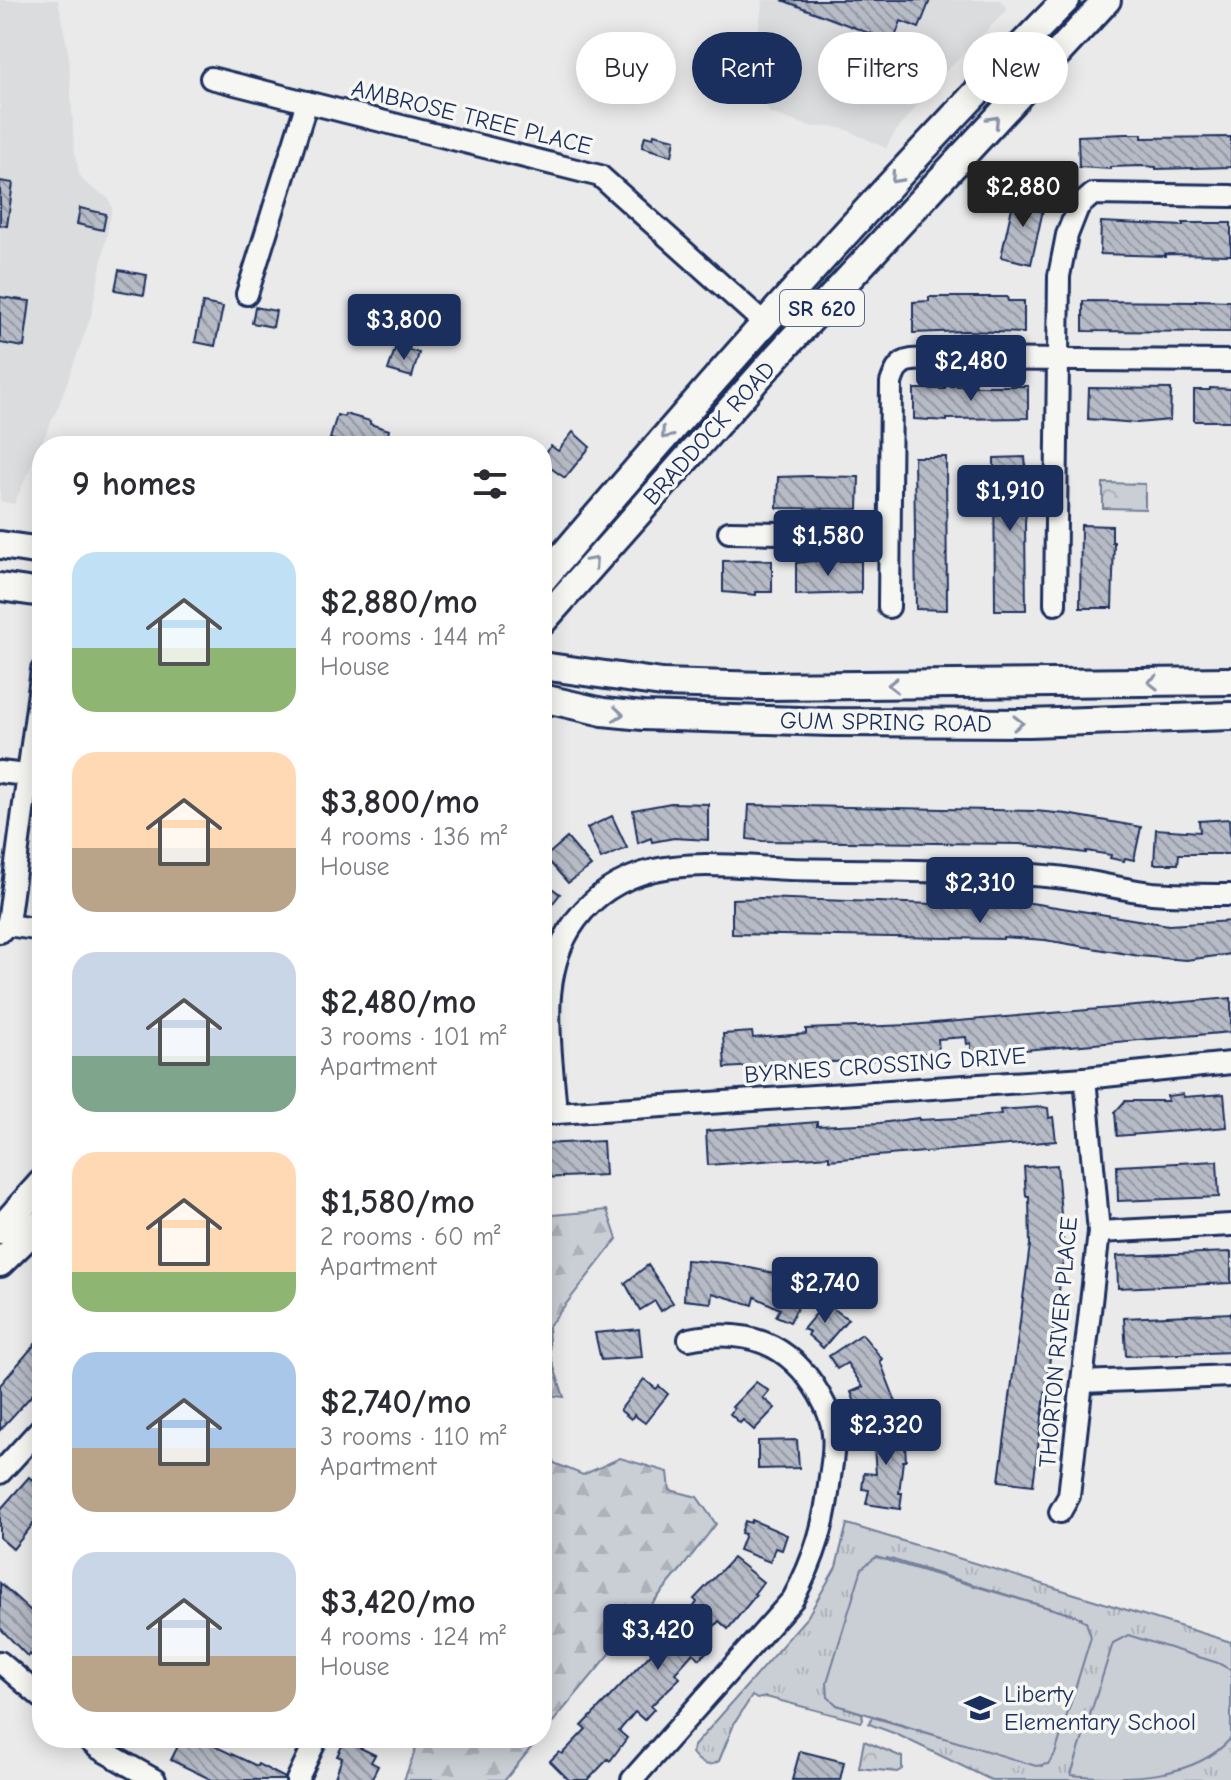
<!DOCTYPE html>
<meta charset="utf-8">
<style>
body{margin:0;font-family:"Comic Neue",sans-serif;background:#f2f2f3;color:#2b2b33;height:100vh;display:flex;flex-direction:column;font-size:30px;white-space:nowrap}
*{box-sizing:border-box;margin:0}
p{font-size:26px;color:#7c7c81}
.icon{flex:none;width:44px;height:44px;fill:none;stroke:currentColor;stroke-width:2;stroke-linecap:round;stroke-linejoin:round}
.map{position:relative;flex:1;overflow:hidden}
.panel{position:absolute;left:32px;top:436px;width:520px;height:1312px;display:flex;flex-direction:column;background:#fff;border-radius:32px;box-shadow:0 4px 20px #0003}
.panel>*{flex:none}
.banner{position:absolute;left:576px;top:32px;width:534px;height:72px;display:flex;gap:16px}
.price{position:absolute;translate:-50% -68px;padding:0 18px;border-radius:8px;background:#1b2f5e;color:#fff;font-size:26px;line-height:52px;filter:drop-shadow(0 2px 4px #0008)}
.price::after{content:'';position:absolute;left:50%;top:48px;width:24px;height:18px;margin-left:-12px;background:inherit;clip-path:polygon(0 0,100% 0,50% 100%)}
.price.active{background:#222;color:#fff}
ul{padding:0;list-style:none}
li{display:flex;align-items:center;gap:24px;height:200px;padding:0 40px}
li span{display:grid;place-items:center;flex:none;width:224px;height:160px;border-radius:24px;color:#555}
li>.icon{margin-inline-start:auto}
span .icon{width:96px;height:96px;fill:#fffc;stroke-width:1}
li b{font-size:34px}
h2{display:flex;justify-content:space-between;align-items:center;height:96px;padding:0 40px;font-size:34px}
.pill{padding:0 28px;border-radius:36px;background:#fff;box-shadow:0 4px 20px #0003;font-size:28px;line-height:72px}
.pill.active{background:#1b2f5e;color:#fff}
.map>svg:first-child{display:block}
</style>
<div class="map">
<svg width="1231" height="1780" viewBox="0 0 1231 1780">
<defs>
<pattern id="grass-tufts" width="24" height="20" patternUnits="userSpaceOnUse" patternTransform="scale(2)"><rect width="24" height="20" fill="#caced5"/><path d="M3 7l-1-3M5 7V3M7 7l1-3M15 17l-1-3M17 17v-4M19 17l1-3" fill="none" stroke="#adb1b9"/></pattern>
<pattern id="forest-firs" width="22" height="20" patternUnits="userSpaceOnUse" patternTransform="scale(2)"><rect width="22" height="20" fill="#caced5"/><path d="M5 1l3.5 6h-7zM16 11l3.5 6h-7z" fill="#adb1b9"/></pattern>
<pattern id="park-crowns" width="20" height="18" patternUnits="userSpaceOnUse" patternTransform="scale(2)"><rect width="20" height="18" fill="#caced5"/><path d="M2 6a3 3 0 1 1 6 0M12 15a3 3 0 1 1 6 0" fill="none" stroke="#adb1b9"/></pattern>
<pattern id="building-back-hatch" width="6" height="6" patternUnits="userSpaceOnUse" patternTransform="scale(2)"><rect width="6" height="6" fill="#b6bbc6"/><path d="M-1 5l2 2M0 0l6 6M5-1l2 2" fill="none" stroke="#9398a4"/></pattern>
</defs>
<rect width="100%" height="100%" fill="#e9eae9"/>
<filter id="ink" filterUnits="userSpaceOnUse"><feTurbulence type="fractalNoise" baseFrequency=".0125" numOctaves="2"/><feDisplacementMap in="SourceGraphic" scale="16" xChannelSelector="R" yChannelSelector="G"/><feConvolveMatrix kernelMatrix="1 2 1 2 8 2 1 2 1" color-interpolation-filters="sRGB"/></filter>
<g filter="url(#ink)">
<!-- built -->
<g fill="#dadcde">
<polygon points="0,0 58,0 69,57 74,148 79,174 85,183 109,199 112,208 91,316 58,407 14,504 0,501"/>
<polygon points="763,0 1000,0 1008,9 943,74 893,135 886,148 847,130 832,126 813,127 770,113 755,84 753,64"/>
</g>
<!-- grass -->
<path fill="url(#grass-tufts)" stroke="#727e9a" stroke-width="2" d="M 847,1524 L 1231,1642 L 1231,1780 L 991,1780 L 896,1734 L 869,1724 L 872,1717 L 1042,1766 L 1082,1618 L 887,1558 L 837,1705 L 862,1713 L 863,1720 L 861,1722 L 766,1697 L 757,1699 L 752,1696 L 734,1724 L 719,1761 C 707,1769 700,1763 692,1753 L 694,1746 L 808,1616 L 836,1567 Z"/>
<!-- forest -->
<g fill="url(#forest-firs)" stroke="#727e9a" stroke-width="2">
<polygon points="607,1210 617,1239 548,1327 550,1355 564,1397 542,1394 542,1216"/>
<polygon points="542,1436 554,1463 583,1475 620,1458 668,1472 670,1490 697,1497 716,1524 682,1568 542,1735"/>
<polygon points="420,1738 539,1738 505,1780 404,1780"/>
</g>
<!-- park -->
<g fill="url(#park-crowns)" stroke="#727e9a" stroke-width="2">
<polygon points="1103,483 1145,484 1145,509 1103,508"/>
<polygon points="864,1741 902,1757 902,1769 897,1772 859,1768"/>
</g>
<!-- pitch -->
<g fill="#caced5" stroke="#727e9a" stroke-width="2">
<polygon points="876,1557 1076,1616 1086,1622 1091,1637 1055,1754 1048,1764 1036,1766 837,1705 828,1697 827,1682 862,1568"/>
<path d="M 1128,1635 L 1218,1663 L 1231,1670 L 1231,1738 C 1195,1780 1124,1780 1071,1775 L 1113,1643 Z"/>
</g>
<!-- building -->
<g fill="url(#building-back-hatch)" stroke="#1b2f5e" stroke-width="2">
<polygon points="782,0 930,0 919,28 901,21 894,40 880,35 879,37"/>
<polygon points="654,134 675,139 672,156 642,147 645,136 653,138"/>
<polygon points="1126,134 1142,134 1142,138 1231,137 1231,167 1156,169 1156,167 1141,166 1110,167 1110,169 1079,167 1078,136"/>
<polygon points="0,181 13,183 7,226 0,225"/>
<polygon points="1015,194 1045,201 1031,264 1001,257"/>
<polygon points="80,208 106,214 103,230 77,224"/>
<polygon points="1101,222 1183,226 1183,223 1231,223 1231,255 1165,254 1165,256 1100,254"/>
<polygon points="119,270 147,275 144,295 115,290"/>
<polygon points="0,297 30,301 24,347 0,343"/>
<polygon points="929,297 1007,297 1008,301 1024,301 1024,333 965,331 913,333 913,302 929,301"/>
<polygon points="1195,300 1231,301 1231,332 1083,331 1083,301 1196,302"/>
<polygon points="203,303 223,307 215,346 195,342"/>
<polygon points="255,307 276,311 273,327 252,323"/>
<polygon points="396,346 419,353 412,377 388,370"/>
<polygon points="945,386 1028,386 1028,418 947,419 947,421 914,419 914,389 945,389"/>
<polygon points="1089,388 1171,389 1170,420 1137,423 1088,419"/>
<polygon points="1210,388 1231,389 1231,421 1194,421 1194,390 1210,390"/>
<polygon points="345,414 370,421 370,424 389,430 385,446 358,446 330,439 337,415 344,417"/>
<polygon points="573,432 590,447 565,478 542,462 542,456 551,446 558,451"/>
<polygon points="914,457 946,457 947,610 916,609"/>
<polygon points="1025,457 1028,490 1025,523 1026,610 995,610 994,458"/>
<polygon points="809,476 859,477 858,509 777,508 778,477"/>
<polygon points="1081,525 1112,526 1112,542 1114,542 1112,608 1080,608"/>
<polygon points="755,560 772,561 772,592 756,592 756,595 723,592 723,561"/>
<polygon points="812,561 861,561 861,593 796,595 796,563"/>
<polygon points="671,803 708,804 708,840 674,838 652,842 651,838 638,843 633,810"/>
<polygon points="749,805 1035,811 1067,814 1141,827 1134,860 1125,858 1124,861 1110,858 1111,855 1086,851 1086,853 1020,844 762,841 747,839"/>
<polygon points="612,816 627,848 601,859 587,828"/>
<polygon points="1229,819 1231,854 1179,854 1178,864 1154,864 1156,829 1200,832 1199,821"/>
<polygon points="567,838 591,866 568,883 545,857"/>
<polygon points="542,881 560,894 542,917"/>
<polygon points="761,898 935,904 935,902 963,900 963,905 1031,903 1169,925 1231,921 1231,954 1186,960 1139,956 1045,940 1003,937 1003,939 732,934 732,899"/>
<polygon points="1231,998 1231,1032 979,1054 979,1051 971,1052 971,1043 967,1044 966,1037 938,1039 939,1052 912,1054 913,1058 792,1064 792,1068 770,1070 770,1065 725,1068 723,1034 752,1032 753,1038 806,1034 806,1029 910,1025"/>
<polygon points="1183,1094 1184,1097 1224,1094 1227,1127 1117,1136 1115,1112 1125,1101 1168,1101 1167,1096"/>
<polygon points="1042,1107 1048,1108 1049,1118 1053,1117 1056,1141 829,1160 829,1156 708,1165 706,1131 817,1122 817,1126 880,1123 919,1118 919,1120 978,1117 1001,1114 1000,1110"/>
<polygon points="603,1141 605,1175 542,1178 542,1144"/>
<polygon points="1217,1161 1219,1197 1118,1201 1117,1166"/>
<polygon points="1057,1165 1064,1253 1033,1485 999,1481 1030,1245 1029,1196 1026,1196 1024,1167"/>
<polygon points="1231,1252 1231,1283 1118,1288 1117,1256"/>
<polygon points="686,1260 726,1263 779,1274 780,1271 794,1278 796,1274 808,1280 805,1286 808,1287 790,1322 776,1316 780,1309 755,1297 753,1305 712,1293 711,1303 684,1300"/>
<polygon points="648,1265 673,1303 661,1311 655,1301 640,1310 625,1283"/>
<polygon points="825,1303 848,1319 823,1348 808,1335 810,1332 803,1329"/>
<polygon points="1231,1313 1231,1352 1126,1356 1124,1318"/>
<polygon points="639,1329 642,1357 601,1360 595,1333"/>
<polygon points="862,1334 882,1359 880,1361 896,1402 890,1405 892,1409 868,1419 863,1405 857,1407 851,1392 863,1387 847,1363 837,1369 829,1356"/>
<polygon points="42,1336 42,1384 0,1430 0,1385"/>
<polygon points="644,1379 656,1389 659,1386 668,1394 645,1423 634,1415 631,1419 620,1410"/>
<polygon points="756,1382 769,1391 763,1398 775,1408 754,1430 743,1420 740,1423 730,1414 734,1409 732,1407"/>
<polygon points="901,1429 902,1431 908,1431 909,1445 905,1445 906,1461 903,1461 899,1493 902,1493 900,1509 866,1504 869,1490 862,1489 864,1473 876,1474 874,1447 863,1448 862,1433"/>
<polygon points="797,1440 799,1468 758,1469 758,1441"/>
<polygon points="42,1468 42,1513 13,1549 0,1538 0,1510 29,1477 32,1480"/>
<polygon points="752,1520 787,1535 782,1550 775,1548 770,1562 739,1550 745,1534 741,1533 745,1521 751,1523"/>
<polygon points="733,1558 763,1582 754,1594 756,1595 728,1629 719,1621 701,1641 710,1648 700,1659 693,1653 675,1673 680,1678 651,1706 654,1709 644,1720 635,1712 619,1731 627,1738 610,1761 608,1759 588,1780 569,1780 550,1761 559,1752 562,1754 586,1729 582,1726 688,1615 697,1602 694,1599"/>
<polygon points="0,1583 42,1621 42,1646 32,1656 30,1654 28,1657 0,1628"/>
<polygon points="182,1738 211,1738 209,1742 214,1746 257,1766 258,1764 285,1778 284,1780 212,1780 171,1760"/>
<polygon points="348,1742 375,1755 371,1762 378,1766 371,1780 334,1780 342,1758 337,1756 343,1744 346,1745"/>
<polygon points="800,1751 844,1762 840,1780 792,1780"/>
</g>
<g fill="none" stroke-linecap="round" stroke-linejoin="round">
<defs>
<g id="minor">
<polyline points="211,78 600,176 764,323"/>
<polyline points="247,294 307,102"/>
<polyline points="729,532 888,535"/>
<polyline points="1055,604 1059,276 1067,235 1078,207 1093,194 1231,196"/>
<path d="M 889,607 L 891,383 C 899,358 906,360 930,359 L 1231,361"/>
<polyline points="0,772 26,775"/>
<polyline points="7,925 42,930"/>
<polyline points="0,932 7,925 9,916 42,670"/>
<path d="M 556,1113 C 552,1053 537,983 570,929 C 586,903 611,884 640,874 C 683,859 745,867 790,869 C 875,871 960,870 1045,876 C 1081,878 1116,889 1152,893 C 1178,895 1205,895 1231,895"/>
<polyline points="542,1114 1085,1078 1231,1063"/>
<polyline points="1099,1232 1231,1225"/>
<polyline points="1082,1382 1231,1376"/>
<polyline points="0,1473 42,1427"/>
<polyline points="1060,1512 1069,1496 1099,1232 1085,1078"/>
<polyline points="0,1662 42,1698"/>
<polyline points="86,1738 98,1748 155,1780"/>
<polyline points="297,1780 317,1738"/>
<path d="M 632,1780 L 793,1599 C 816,1556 825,1524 830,1477 C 832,1463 835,1447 833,1434 C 832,1419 826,1406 819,1394 C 789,1342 746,1328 689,1339"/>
</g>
<g id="major">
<polyline points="0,545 42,551"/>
<path d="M 542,580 C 711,381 883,186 1066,0"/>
<polyline points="0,587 42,593"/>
<polyline points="542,622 787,345 1107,0"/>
<polyline points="542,666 662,683 764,686 1231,681"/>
<polyline points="542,698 603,712 643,716 830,722 1029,723 1231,716"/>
<polyline points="0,1230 42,1183"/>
<polyline points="0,1263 42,1222"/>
</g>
</defs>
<!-- minor casing -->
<use href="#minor" stroke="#1b2f5e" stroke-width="26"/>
<!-- major casing -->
<use href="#major" stroke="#1b2f5e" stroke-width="32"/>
<!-- minor -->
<use href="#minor" stroke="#f6f6f2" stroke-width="20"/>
<!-- major -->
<use href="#major" stroke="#f6f6f2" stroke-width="26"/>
</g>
<!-- one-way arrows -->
<defs><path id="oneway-chevron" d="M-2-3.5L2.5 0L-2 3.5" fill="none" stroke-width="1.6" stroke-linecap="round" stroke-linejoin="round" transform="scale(2)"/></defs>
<g stroke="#8892a8">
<use href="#oneway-chevron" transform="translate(994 121) rotate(-47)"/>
<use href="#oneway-chevron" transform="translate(896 178) rotate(132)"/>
<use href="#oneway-chevron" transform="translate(666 434) rotate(131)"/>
<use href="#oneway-chevron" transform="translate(593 562) rotate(-48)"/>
<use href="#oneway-chevron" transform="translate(1153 682) rotate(179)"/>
<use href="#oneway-chevron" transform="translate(893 685) rotate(180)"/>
<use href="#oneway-chevron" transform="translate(618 714) rotate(6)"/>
<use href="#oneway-chevron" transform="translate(1018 723)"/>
</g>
</g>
<!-- icons -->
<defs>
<symbol id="school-bare" viewBox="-9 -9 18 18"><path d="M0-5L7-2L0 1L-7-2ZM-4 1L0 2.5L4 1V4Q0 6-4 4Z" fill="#1b2f5e" stroke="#f6f6f2" stroke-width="2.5" paint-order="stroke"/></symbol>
</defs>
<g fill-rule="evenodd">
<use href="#school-bare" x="958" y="1686" width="44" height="44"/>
</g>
<g text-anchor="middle" stroke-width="7" stroke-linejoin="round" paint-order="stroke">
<!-- shield labels -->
<rect fill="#f6f6f2" stroke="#5d6b8a" stroke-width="2" x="780" y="290" width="84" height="36" rx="6"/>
<g font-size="22" font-weight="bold" fill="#1b2f5e">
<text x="822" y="316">SR 620</text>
</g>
<!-- street labels -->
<g font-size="24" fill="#1b2f5e" stroke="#f6f6f2">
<text transform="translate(472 117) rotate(14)" y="8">AMBROSE TREE PLACE</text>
<text transform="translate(709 433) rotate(-48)" y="8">BRADDOCK ROAD</text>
<text transform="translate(886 722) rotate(1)" y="8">GUM SPRING ROAD</text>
<text transform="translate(885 1065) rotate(-4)" y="8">BYRNES CROSSING DRIVE</text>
<text transform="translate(1058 1342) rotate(-85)" y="8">THORTON RIVER PLACE</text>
</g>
<!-- poi labels -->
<g font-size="24" fill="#1b2f5e" stroke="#f6f6f2" text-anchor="start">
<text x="1004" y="1702">Liberty<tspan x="1004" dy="28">Elementary School</tspan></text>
</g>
</g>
</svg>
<b class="price active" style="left:1023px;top:229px">$2,880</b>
<b class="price" style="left:404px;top:362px">$3,800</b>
<b class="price" style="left:971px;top:403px">$2,480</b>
<b class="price" style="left:1010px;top:533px">$1,910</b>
<b class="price" style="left:828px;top:578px">$1,580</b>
<b class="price" style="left:980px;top:925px">$2,310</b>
<b class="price" style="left:825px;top:1325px">$2,740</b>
<b class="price" style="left:886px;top:1467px">$2,320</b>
<b class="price" style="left:658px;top:1672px">$3,420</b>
<div class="banner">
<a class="pill">Buy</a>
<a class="pill active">Rent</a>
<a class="pill">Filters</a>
<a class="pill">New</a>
</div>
<section class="panel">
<h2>9 homes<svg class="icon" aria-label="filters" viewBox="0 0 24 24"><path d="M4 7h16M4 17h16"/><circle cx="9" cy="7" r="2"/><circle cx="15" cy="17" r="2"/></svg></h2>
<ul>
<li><span style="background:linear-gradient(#bfe0f5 60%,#8fb573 0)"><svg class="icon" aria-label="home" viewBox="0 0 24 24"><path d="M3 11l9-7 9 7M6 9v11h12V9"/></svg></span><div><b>$2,880/mo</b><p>4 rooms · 144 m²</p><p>House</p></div></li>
<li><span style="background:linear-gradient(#ffd9b3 60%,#b9a48a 0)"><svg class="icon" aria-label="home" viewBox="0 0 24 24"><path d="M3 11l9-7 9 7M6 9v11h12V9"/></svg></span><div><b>$3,800/mo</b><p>4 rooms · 136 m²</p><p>House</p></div></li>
<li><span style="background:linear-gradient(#c9d6e8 65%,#7fa58c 0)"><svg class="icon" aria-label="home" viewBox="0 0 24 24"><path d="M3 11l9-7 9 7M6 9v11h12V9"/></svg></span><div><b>$2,480/mo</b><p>3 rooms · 101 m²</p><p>Apartment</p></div></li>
<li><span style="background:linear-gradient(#ffd9b3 75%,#8fb573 0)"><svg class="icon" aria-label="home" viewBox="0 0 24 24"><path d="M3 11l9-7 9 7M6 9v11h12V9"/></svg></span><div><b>$1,580/mo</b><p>2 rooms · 60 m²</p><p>Apartment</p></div></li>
<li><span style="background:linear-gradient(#a9c7e8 60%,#b9a48a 0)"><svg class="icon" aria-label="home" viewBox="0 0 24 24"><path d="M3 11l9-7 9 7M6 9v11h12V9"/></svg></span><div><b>$2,740/mo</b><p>3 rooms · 110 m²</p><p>Apartment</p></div></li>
<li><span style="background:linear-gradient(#c9d6e8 65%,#b9a48a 0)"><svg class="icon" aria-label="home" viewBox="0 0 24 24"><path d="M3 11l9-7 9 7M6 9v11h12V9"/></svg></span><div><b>$3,420/mo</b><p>4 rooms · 124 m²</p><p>House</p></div></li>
</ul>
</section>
</div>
